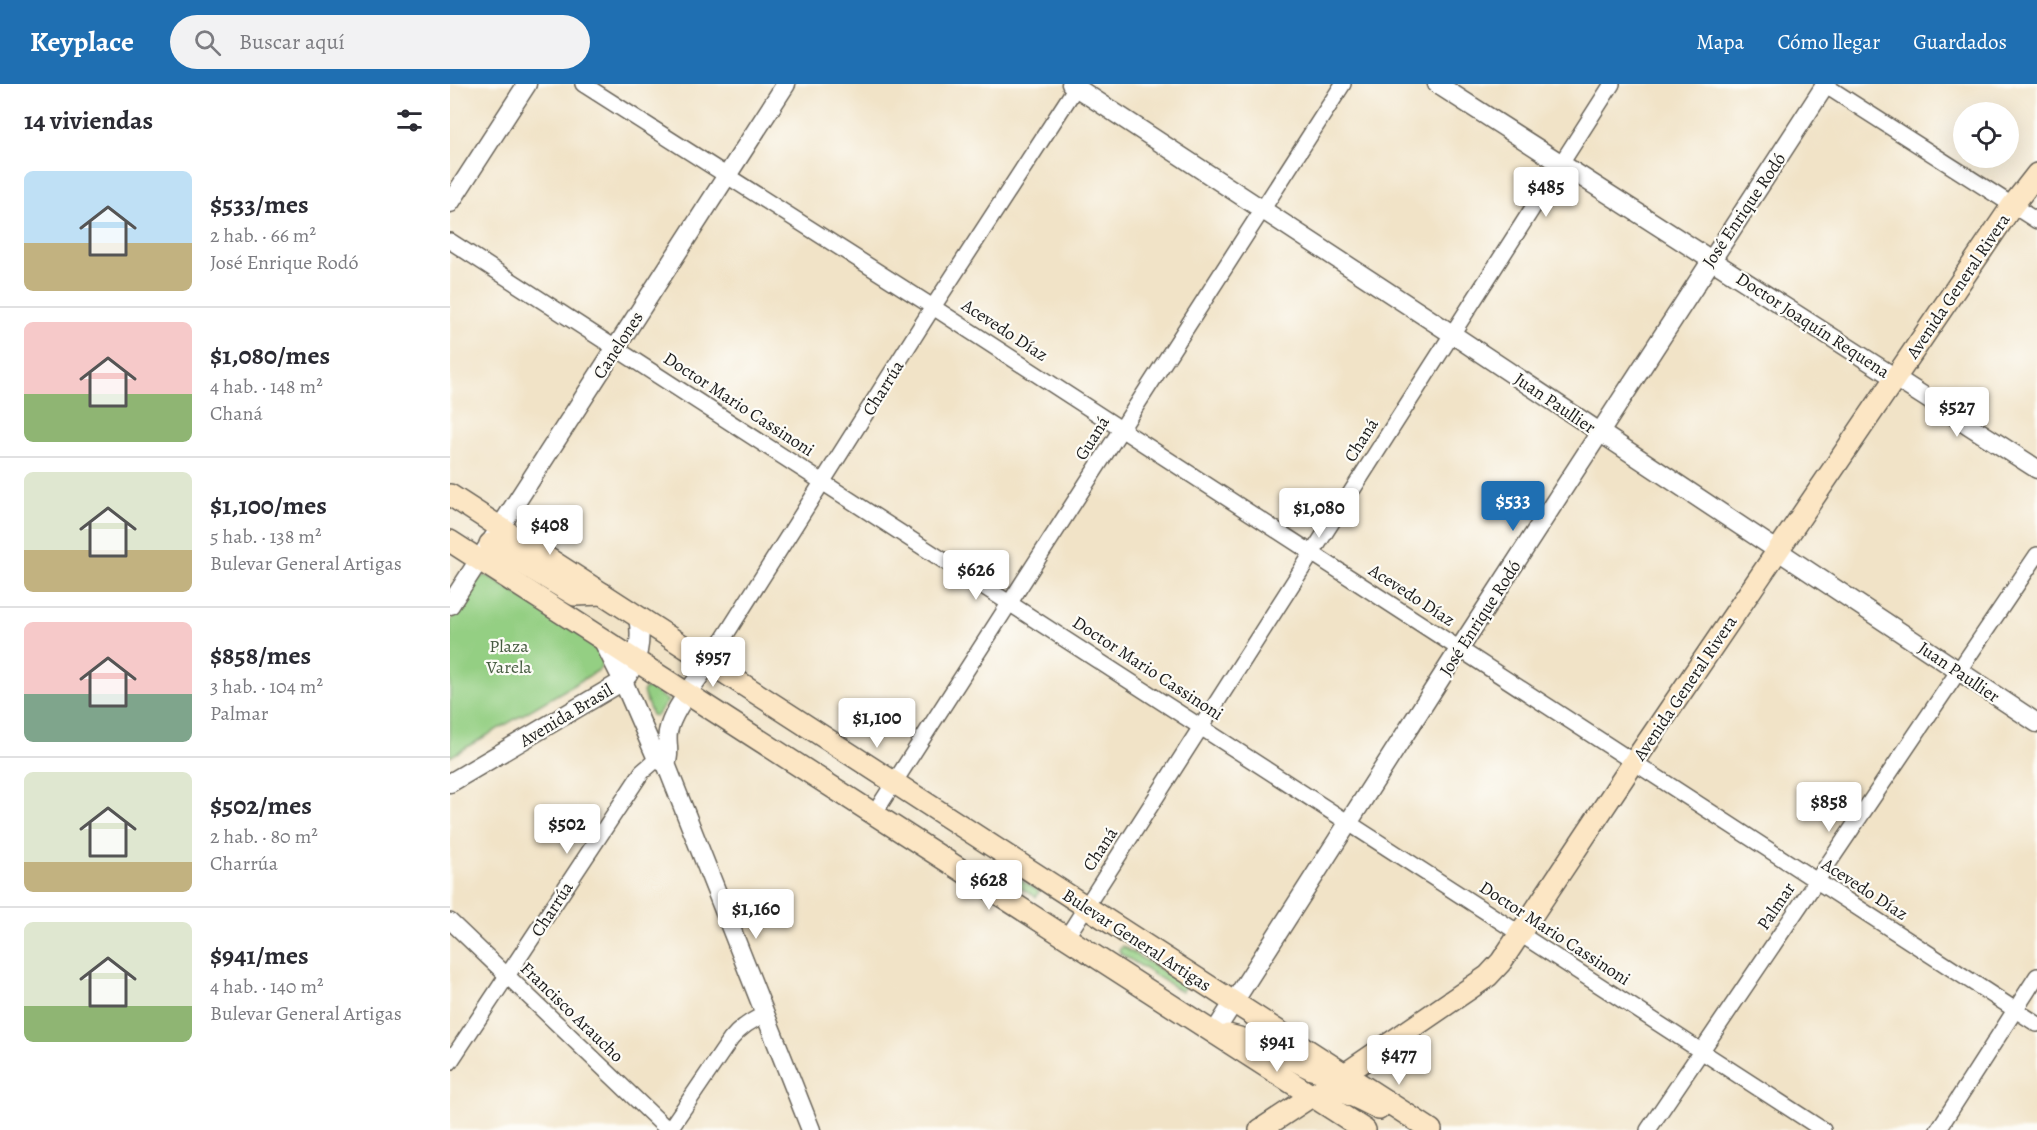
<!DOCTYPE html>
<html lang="es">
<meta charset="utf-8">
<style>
body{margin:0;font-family:Alegreya,serif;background:#f2f2f3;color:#2b2b33;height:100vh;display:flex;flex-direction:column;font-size:22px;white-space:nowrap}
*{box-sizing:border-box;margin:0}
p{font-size:20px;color:#7c7c81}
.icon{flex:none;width:33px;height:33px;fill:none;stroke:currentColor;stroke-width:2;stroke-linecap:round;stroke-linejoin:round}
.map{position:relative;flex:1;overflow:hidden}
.drawer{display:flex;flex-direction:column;background:#fff;width:450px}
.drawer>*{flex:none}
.controls{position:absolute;left:1503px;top:18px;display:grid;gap:12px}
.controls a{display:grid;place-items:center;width:66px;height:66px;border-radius:50%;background:#fff;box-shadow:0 6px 24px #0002;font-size:30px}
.price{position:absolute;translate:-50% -51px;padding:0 14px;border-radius:6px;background:#fff;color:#222;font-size:20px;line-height:39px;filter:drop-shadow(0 2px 3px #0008)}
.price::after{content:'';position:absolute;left:50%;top:36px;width:18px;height:14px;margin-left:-9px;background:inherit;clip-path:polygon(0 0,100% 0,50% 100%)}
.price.selected{background:#1f6fb2;color:#fff}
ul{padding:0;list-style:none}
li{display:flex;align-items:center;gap:18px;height:150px;padding:0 24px}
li+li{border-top:2px solid #e1e1e2}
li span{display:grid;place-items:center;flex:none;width:168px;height:120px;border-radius:9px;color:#555}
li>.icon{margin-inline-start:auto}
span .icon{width:72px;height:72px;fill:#fffc;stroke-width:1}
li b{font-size:26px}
h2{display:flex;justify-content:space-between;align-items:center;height:72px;padding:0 24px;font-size:26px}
header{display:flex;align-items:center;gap:36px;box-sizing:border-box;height:84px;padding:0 30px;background:#1f6fb2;color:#fff}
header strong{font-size:28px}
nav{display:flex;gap:33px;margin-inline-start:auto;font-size:21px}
.search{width:420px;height:54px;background:#f2f2f3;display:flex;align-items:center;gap:15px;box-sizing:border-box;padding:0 21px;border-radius:33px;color:#7c7c81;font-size:22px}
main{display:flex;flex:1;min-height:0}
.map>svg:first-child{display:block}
</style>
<header>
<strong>Keyplace</strong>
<div class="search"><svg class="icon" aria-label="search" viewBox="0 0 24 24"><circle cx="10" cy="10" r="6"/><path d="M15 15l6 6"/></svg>Buscar aquí</div>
<nav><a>Mapa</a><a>Cómo llegar</a><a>Guardados</a></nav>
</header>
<main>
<section class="drawer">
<h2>14 viviendas<svg class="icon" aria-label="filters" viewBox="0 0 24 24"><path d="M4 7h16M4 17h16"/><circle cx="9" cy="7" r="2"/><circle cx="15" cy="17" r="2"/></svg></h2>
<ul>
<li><span style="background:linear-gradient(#bfe0f5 60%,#c2b280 0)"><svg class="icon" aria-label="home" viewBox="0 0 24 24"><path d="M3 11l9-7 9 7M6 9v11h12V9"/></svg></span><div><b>$533/mes</b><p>2 hab. · 66 m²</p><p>José Enrique Rodó</p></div></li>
<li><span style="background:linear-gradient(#f6c9c9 60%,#8fb573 0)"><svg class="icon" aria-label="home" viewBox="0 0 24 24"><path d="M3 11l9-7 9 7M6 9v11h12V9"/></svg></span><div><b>$1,080/mes</b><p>4 hab. · 148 m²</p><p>Chaná</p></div></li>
<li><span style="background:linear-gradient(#dfe7d0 65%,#c2b280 0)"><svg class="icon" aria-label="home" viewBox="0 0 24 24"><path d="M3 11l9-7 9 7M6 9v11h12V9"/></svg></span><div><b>$1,100/mes</b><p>5 hab. · 138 m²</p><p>Bulevar General Artigas</p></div></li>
<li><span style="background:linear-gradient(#f6c9c9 60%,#7fa58c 0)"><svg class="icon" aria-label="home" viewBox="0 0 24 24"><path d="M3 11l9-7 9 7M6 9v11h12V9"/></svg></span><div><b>$858/mes</b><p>3 hab. · 104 m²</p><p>Palmar</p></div></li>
<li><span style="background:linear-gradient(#dfe7d0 75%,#c2b280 0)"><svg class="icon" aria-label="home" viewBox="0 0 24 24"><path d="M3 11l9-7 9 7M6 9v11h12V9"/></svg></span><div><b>$502/mes</b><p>2 hab. · 80 m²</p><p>Charrúa</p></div></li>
<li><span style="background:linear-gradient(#dfe7d0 70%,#8fb573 0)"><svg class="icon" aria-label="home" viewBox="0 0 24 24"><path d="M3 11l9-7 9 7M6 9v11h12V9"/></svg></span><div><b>$941/mes</b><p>4 hab. · 140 m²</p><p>Bulevar General Artigas</p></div></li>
</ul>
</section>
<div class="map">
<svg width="1587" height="1046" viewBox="0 0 1587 1046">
<rect width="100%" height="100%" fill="#fdfcf7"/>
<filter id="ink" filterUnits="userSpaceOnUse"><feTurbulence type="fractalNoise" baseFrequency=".0167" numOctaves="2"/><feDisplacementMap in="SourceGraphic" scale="12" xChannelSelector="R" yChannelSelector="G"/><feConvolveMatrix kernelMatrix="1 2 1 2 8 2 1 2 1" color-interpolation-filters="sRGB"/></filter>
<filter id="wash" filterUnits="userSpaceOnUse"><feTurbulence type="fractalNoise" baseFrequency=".008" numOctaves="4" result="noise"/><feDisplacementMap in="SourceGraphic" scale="24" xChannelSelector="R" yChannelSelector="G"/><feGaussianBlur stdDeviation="1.35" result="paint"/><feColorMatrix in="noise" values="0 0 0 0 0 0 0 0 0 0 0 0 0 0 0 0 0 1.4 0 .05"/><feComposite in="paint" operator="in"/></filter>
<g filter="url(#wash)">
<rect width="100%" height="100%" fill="#f1e3c7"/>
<!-- green -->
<g fill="#94cf83" stroke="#587650" stroke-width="1.5">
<polygon points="33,492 38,492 150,563 154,577 149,586 144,589 0,673 0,538 26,496"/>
<polygon points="200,604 218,617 206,632 202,631 193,608 195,605"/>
<polygon points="546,781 586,805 589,808 586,813 545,788 543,786"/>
<polygon points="672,862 733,900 735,903 732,908 671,870 669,867"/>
</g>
</g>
<g filter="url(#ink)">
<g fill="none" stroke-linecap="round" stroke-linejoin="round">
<defs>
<g id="minor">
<polyline points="133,0 483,223 1587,940"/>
<polyline points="1373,0 1587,137"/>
<polyline points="0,157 1373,1046"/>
<polyline points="258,579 483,223 628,0"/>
<polyline points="424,730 893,0"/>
<polyline points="0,837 218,1046"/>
<polyline points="616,854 1162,0"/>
<polyline points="0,978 192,688 207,675"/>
<path d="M 219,1046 L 281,955 C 291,943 301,936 316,930"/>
<polyline points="1198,1046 1587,471"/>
<polyline points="1488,1046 1587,892"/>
</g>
<g id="tertiary">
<polyline points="621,0 1002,250 1587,639"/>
<polyline points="987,0 1587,385"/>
<polyline points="0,119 77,0"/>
<polyline points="0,521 336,0"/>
<polyline points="151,553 173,597 207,675 216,680 361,1046"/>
<path d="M 216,680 C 221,668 216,660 218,648 C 222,626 246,599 258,579"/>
<path d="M 0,699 L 173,597 C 189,580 192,555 188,533"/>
<polyline points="764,949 1010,564 1376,0"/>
</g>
<g id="secondary">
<polyline points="0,411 981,1046"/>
<polyline points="0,457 915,1046"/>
<polyline points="40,460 125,511 153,510"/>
<polyline points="778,951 812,960 862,985 877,989"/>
<path d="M 865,1010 C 886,1000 909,1015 929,1025"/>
<polyline points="810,1046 895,990 1038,892 1051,878 1184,678 1562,122 1587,90"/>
</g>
</defs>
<!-- minor casing -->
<use href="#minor" stroke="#676258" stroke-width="18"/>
<!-- tertiary casing -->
<use href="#tertiary" stroke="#676258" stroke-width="21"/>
<!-- secondary casing -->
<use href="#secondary" stroke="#676258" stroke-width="24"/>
<!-- minor -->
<use href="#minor" stroke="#fff" stroke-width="15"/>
<!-- tertiary -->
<use href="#tertiary" stroke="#fff" stroke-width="18"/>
<!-- secondary -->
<use href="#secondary" stroke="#fce6c4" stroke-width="21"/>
</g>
</g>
<g text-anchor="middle" stroke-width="4.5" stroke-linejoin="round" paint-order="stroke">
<!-- street labels -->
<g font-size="18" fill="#1c1c1c" stroke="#fdfcf7">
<text transform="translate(1294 126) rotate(-56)" y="6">José Enrique Rodó</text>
<text transform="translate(1508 202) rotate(-56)" y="6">Avenida General Rivera</text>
<text transform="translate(1363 241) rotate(33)" y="6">Doctor Joaquín Requena</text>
<text transform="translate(555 246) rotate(33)" y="6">Acevedo Díaz</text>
<text transform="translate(168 261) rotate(-57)" y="6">Canelones</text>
<text transform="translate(433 304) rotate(-58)" y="6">Charrúa</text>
<text transform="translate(1105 319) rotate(34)" y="6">Juan Paullier</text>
<text transform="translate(289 320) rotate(33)" y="6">Doctor Mario Cassinoni</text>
<text transform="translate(642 354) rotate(-58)" y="6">Guaná</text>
<text transform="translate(911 356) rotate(-58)" y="6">Chaná</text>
<text transform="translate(962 511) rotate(33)" y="6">Acevedo Díaz</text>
<text transform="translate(1030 534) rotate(-57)" y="6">José Enrique Rodó</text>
<text transform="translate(698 584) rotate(33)" y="6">Doctor Mario Cassinoni</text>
<text transform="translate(1509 588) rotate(34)" y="6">Juan Paullier</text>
<text transform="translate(1235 604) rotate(-56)" y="6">Avenida General Rivera</text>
<text transform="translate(116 631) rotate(-31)" y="6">Avenida Brasil</text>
<text transform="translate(650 765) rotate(-57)" y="6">Chaná</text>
<text transform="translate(1415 805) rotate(33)" y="6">Acevedo Díaz</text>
<text transform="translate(1326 822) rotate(-56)" y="6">Palmar</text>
<text transform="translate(102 825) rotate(-57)" y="6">Charrúa</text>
<text transform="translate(1105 849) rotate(33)" y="6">Doctor Mario Cassinoni</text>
<text transform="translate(687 856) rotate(33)" y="6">Bulevar General Artigas</text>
<text transform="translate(122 928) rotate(44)" y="6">Francisco Araucho</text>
</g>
<!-- park labels -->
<g font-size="18" fill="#465b40" stroke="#fdfcf7">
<text x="59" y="568">Plaza<tspan x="59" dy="21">Varela</tspan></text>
</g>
</g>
</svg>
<div class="controls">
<a><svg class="icon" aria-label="locate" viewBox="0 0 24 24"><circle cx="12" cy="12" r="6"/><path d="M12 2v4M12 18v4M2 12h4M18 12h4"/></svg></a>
</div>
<b class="price" style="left:1096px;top:134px">$485</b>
<b class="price" style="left:1507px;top:354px">$527</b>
<b class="price selected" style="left:1063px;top:448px">$533</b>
<b class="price" style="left:869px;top:455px">$1,080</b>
<b class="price" style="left:100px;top:472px">$408</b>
<b class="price" style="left:526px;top:517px">$626</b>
<b class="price" style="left:263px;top:604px">$957</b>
<b class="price" style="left:427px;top:665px">$1,100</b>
<b class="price" style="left:1379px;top:749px">$858</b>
<b class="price" style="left:117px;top:771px">$502</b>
<b class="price" style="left:539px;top:827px">$628</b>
<b class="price" style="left:306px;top:856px">$1,160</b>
<b class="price" style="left:827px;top:989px">$941</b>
<b class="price" style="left:949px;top:1002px">$477</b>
</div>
</main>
